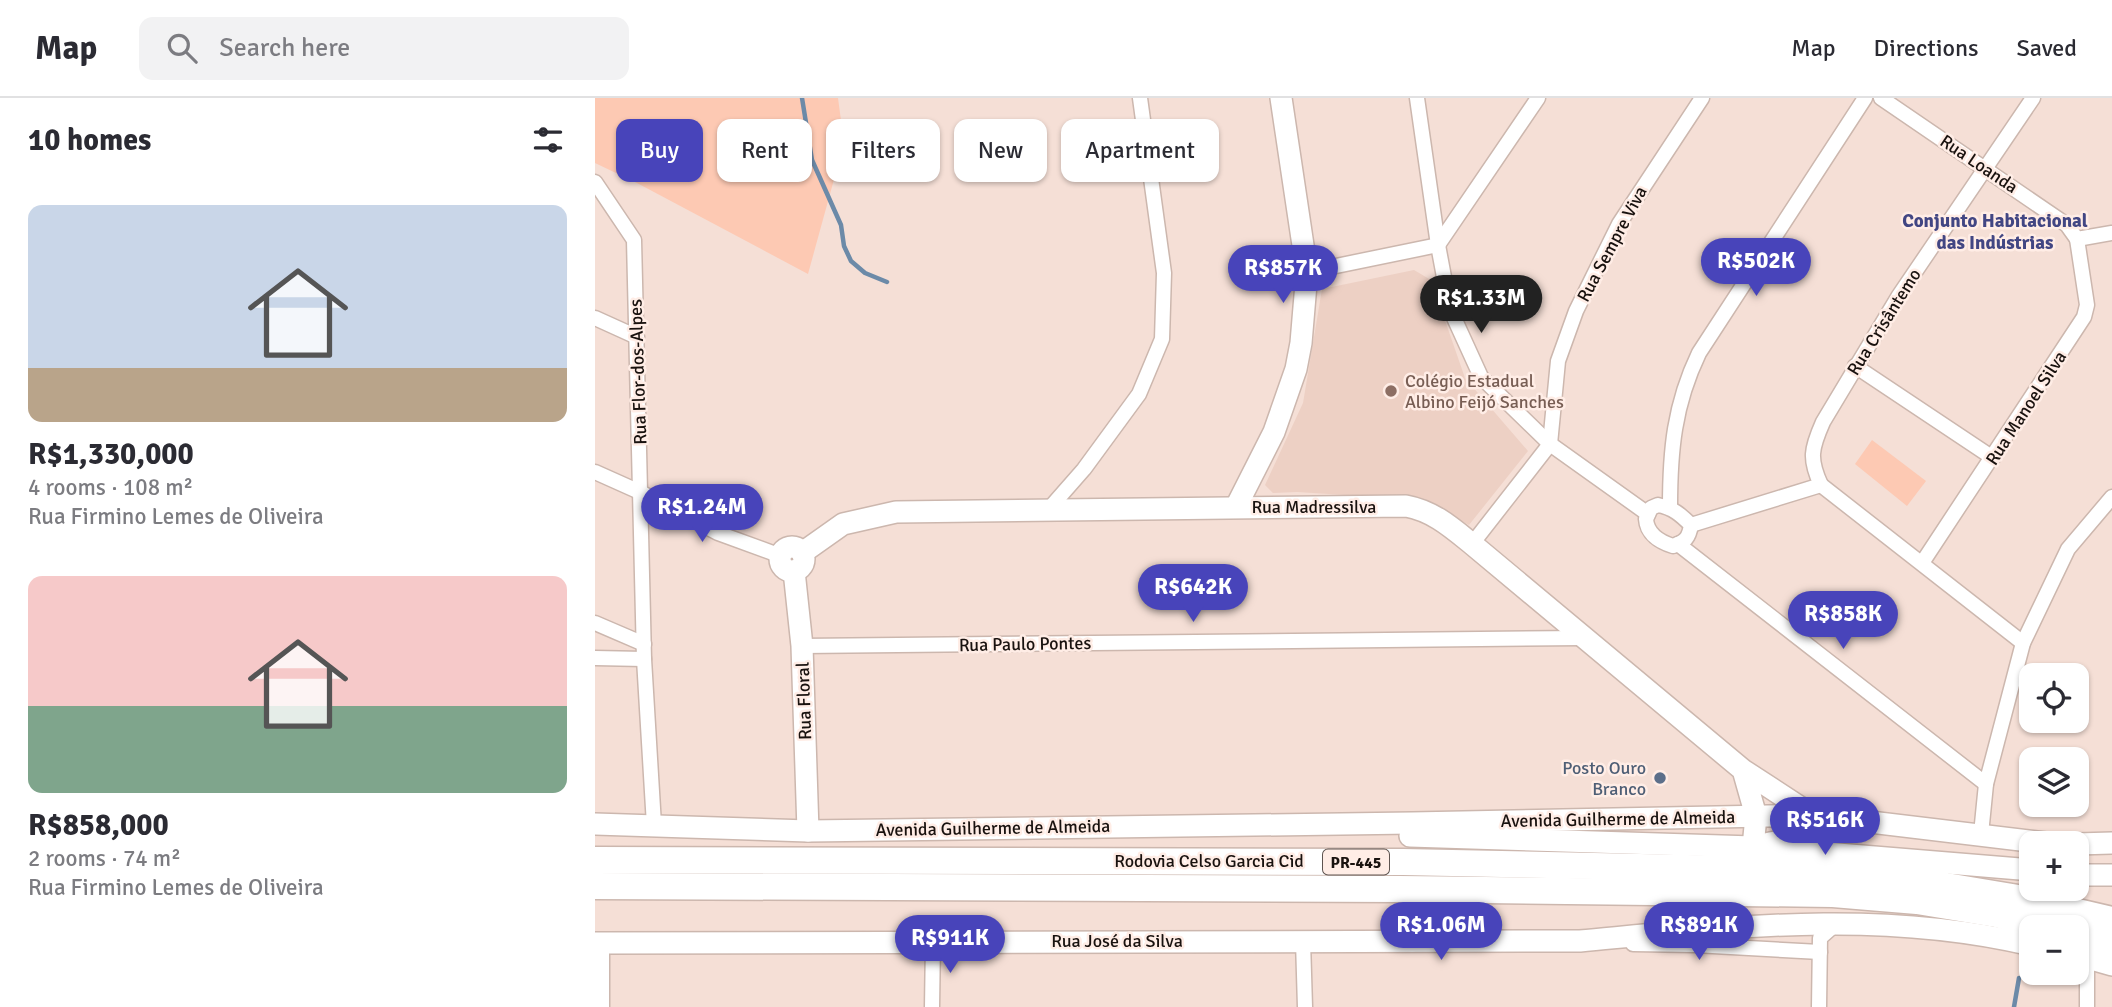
<!DOCTYPE html>
<meta charset="utf-8">
<style>
body{margin:0;font-family:Signika,sans-serif;background:#f2f2f3;color:#2b2b33;height:100vh;display:flex;flex-direction:column;font-size:26px;white-space:nowrap}
*{box-sizing:border-box;margin:0}
p{font-size:23px;color:#7c7c81}
.icon{flex:none;width:38px;height:38px;fill:none;stroke:currentColor;stroke-width:2;stroke-linecap:round;stroke-linejoin:round}
.map{position:relative;flex:1;overflow:hidden}
.details{display:flex;flex-direction:column;background:#fff;width:595px}
.details>*{flex:none}
.banner{position:absolute;left:21px;top:21px;width:665px;height:63px;display:flex;gap:14px}
.buttons{position:absolute;left:1424px;top:565px;display:grid;gap:14px}
.buttons a{display:grid;place-items:center;width:70px;height:70px;border-radius:14px;background:#fff;box-shadow:0 2px 5px #0004;font-size:35px}
.price{position:absolute;translate:-50% -60px;padding:0 16px;border-radius:24px;background:#4844ba;color:#fff;font-size:23px;line-height:46px;filter:drop-shadow(0 2px 4px #0008)}
.price::after{content:'';position:absolute;left:50%;top:42px;width:21px;height:16px;margin-left:-10px;background:inherit;clip-path:polygon(0 0,100% 0,50% 100%)}
.price.selected{background:#222;color:#fff}
ul{padding:0;list-style:none}
li{display:grid;align-content:center;gap:14px;height:371px;padding:0 28px}
li span{display:grid;place-items:center;height:217px;border-radius:14px;color:#555}
li>.icon{margin-inline-start:auto}
span .icon{width:126px;height:126px;fill:#fffc;stroke-width:1}
li b{font-size:30px}
h2{display:flex;justify-content:space-between;align-items:center;height:84px;padding:0 28px;font-size:30px}
.tag{padding:0 24px;border-radius:14px;background:#fff;box-shadow:0 2px 5px #0004;font-size:24px;line-height:63px}
.tag.selected{background:#4844ba;color:#fff}
header{display:flex;align-items:center;gap:42px;box-sizing:border-box;height:98px;padding:0 35px;background:#fff;border-bottom:2px solid #e1e1e2}
header strong{font-size:33px}
nav{display:flex;gap:38px;margin-inline-start:auto;font-size:24px}
.search{width:490px;height:63px;background:#f2f2f3;display:flex;align-items:center;gap:18px;box-sizing:border-box;padding:0 24px;border-radius:14px;color:#7c7c81;font-size:26px}
main{display:flex;flex:1;min-height:0}
.map>svg:first-child{display:block}
</style>
<header>
<strong>Map</strong>
<div class="search"><svg class="icon" aria-label="search" viewBox="0 0 24 24"><circle cx="10" cy="10" r="6"/><path d="M15 15l6 6"/></svg>Search here</div>
<nav><a>Map</a><a>Directions</a><a>Saved</a></nav>
</header>
<main>
<section class="details">
<h2>10 homes<svg class="icon" aria-label="filters" viewBox="0 0 24 24"><path d="M4 7h16M4 17h16"/><circle cx="9" cy="7" r="2"/><circle cx="15" cy="17" r="2"/></svg></h2>
<ul>
<li><span style="background:linear-gradient(#c9d6e8 75%,#b9a48a 0)"><svg class="icon" aria-label="home" viewBox="0 0 24 24"><path d="M3 11l9-7 9 7M6 9v11h12V9"/></svg></span><div><b>R$1,330,000</b><p>4 rooms · 108 m²</p><p>Rua Firmino Lemes de Oliveira</p></div></li>
<li><span style="background:linear-gradient(#f6c9c9 60%,#7fa58c 0)"><svg class="icon" aria-label="home" viewBox="0 0 24 24"><path d="M3 11l9-7 9 7M6 9v11h12V9"/></svg></span><div><b>R$858,000</b><p>2 rooms · 74 m²</p><p>Rua Firmino Lemes de Oliveira</p></div></li>
</ul>
</section>
<div class="map">
<svg width="1517" height="909" viewBox="0 0 1517 909">
<rect width="100%" height="100%" fill="#f5dfd6"/>
<!-- built -->
<polygon fill="#edd0c4" points="819,172 836,182 870,280 933,353 874,427 829,402 702,394 678,395 670,387 708,305 727,191"/>
<!-- green -->
<g fill="#fdc9b3">
<polygon points="0,0 243,0 249,45 213,176 42,85 0,65"/>
<polygon points="1277,342 1331,383 1312,408 1260,366"/>
</g>
<g fill="none" stroke-linecap="round" stroke-linejoin="round">
<!-- stream -->
<g stroke="#6c8aa8" stroke-width="4.5">
<polyline points="207,0 217,62 246,127 249,148 256,163 270,175 292,184"/>
<polyline points="1419,909 1424,880"/>
</g>
<defs>
<g id="street">
<polyline points="822,0 843,147 855,211 886,279 955,346 1053,416"/>
<polyline points="1286,0 1472,127 1482,141 1517,135"/>
<polyline points="0,84 39,142 49,561 59,727"/>
<polyline points="712,174 843,147 943,0"/>
<polyline points="0,220 42,239"/>
<polyline points="1260,268 1398,360"/>
<polyline points="0,374 47,395 123,435 186,458"/>
<polyline points="1226,387 1428,545"/>
<path d="M 1063,407 C 1078,410 1085,416 1096,427 C 1094,440 1090,444 1078,448 C 1065,444 1052,436 1051,421 L 1056,410 Z"/>
<path d="M 1075,409 C 1075,353 1079,307 1104,255 L 1270,0"/>
<polyline points="453,412 489,371 544,296 567,241 569,175 545,0"/>
<path d="M 1096,427 L 1226,387 C 1214,361 1216,351 1228,324 L 1303,199 L 1438,0"/>
<polyline points="877,446 955,346 963,263 981,213 1024,126 1107,0"/>
<polyline points="1083,446 1391,686"/>
<polyline points="1327,465 1489,219 1492,207 1482,141"/>
<polyline points="0,525 49,546"/>
<polyline points="207,548 988,540"/>
<polyline points="0,560 49,561"/>
<polyline points="1386,736 1391,686 1428,545 1473,451 1517,399"/>
<polyline points="708,843 710,909"/>
<polyline points="1038,846 1100,847 1225,854"/>
<polyline points="7,909 7,845"/>
<polyline points="337,909 338,844"/>
<polyline points="1224,909 1225,840 1242,825"/>
<polyline points="1492,909 1492,859"/>
</g>
<g id="secondary">
<polyline points="641,409 679,334 701,271 706,245 712,174 686,0"/>
<circle cx="197" cy="461" r="12"/>
<path d="M 207,455 L 248,426 L 301,414 L 811,408 C 838,413 856,429 877,446 L 1148,672 L 1217,717 L 1224,723 C 1226,752 1201,744 1181,744 C 1173,745 1166,748 1158,749 L 1161,718 L 1148,672"/>
<polyline points="199,473 207,548 213,733"/>
<polyline points="0,726 213,733 817,725 1217,717 1459,746"/>
<polyline points="815,738 1158,749 1437,772"/>
<polyline points="1482,746 1517,745"/>
<polyline points="1482,777 1517,777"/>
<polyline points="817,816 817,843"/>
<path d="M 0,845 L 985,843 C 1138,829 1284,811 1437,847"/>
<polyline points="1482,857 1517,867"/>
</g>
<g id="highway">
<polyline points="0,762 808,764 1231,773 1351,788 1423,800 1517,822"/>
<polyline points="0,788 805,791 1238,796 1322,803 1401,816 1455,830"/>
<polyline points="1482,837 1517,846"/>
</g>
</defs>
<!-- street casing -->
<use href="#street" stroke="#ccb7ae" stroke-width="17"/>
<!-- secondary casing -->
<use href="#secondary" stroke="#ccb7ae" stroke-width="24"/>
<!-- highway casing -->
<use href="#highway" stroke="#ccb7ae" stroke-width="29"/>
<!-- street -->
<use href="#street" stroke="#fff" stroke-width="14"/>
<!-- secondary -->
<use href="#secondary" stroke="#fff" stroke-width="21"/>
<!-- highway -->
<use href="#highway" stroke="#fff" stroke-width="26"/>
</g>
<!-- markers -->
<circle fill="#8d6e63" stroke="#ffede6" stroke-width="2.5" cx="796" cy="293" r="7"/>
<circle fill="#5c6f8a" stroke="#ffede6" stroke-width="2.5" cx="1065" cy="680" r="7"/>
<g text-anchor="middle" stroke-width="5" stroke-linejoin="round" paint-order="stroke">
<!-- shield labels -->
<rect fill="#ffede6" stroke="#5e5450" stroke-width="2" x="728" y="751.5" width="66" height="25" rx="5"/>
<g font-size="16" font-weight="bold" fill="#19120f">
<text x="761" y="770">PR-445</text>
</g>
<!-- street labels -->
<g font-size="18" fill="#19120f" stroke="#ffede6">
<text transform="translate(1384 66) rotate(34)" y="6">Rua Loanda</text>
<text transform="translate(1017 146) rotate(-62)" y="6">Rua Sempre Viva</text>
<text transform="translate(1289 224) rotate(-58)" y="6">Rua Crisântemo</text>
<text transform="translate(43 274) rotate(-92)" y="6">Rua Flor-dos-Alpes</text>
<text transform="translate(1431 310) rotate(-57)" y="6">Rua Manoel Silva</text>
<text x="719" y="415">Rua Madressilva</text>
<text transform="translate(430 546) rotate(-1)" y="6">Rua Paulo Pontes</text>
<text transform="translate(209 603) rotate(-92)" y="6">Rua Floral</text>
<text transform="translate(1023 721) rotate(-1)" y="6">Avenida Guilherme de Almeida</text>
<text transform="translate(398 730) rotate(-1)" y="6">Avenida Guilherme de Almeida</text>
<text x="614" y="769">Rodovia Celso Garcia Cid</text>
<text x="522" y="849">Rua José da Silva</text>
</g>
<!-- education labels -->
<g font-size="18" fill="#785e54" stroke="#ffede6" text-anchor="start">
<text x="810" y="289">Colégio Estadual<tspan x="810" dy="21">Albino Feijó Sanches</tspan></text>
</g>
<!-- service labels -->
<g font-size="18" fill="#4e5e75" stroke="#ffede6" text-anchor="end">
<text x="1051" y="676">Posto Ouro<tspan x="1051" dy="21">Branco</tspan></text>
</g>
<!-- neighbourhood labels -->
<g font-size="19" font-weight="bold" fill="#424683" stroke="#ffede6">
<text x="1400" y="129">Conjunto Habitacional<tspan x="1400" dy="22">das Indústrias</tspan></text>
</g>
</g>
</svg>
<div class="buttons">
<a><svg class="icon" aria-label="locate" viewBox="0 0 24 24"><circle cx="12" cy="12" r="6"/><path d="M12 2v4M12 18v4M2 12h4M18 12h4"/></svg></a>
<a><svg class="icon" aria-label="layers" viewBox="0 0 24 24"><path d="M12 4l9 5-9 5-9-5zM3 14l9 5 9-5"/></svg></a>
<a>+</a>
<a>−</a>
</div>
<b class="price" style="left:1161px;top:200px">R$502K</b>
<b class="price" style="left:688px;top:207px">R$857K</b>
<b class="price selected" style="left:886px;top:237px">R$1.33M</b>
<b class="price" style="left:107px;top:446px">R$1.24M</b>
<b class="price" style="left:598px;top:526px">R$642K</b>
<b class="price" style="left:1248px;top:553px">R$858K</b>
<b class="price" style="left:1230px;top:759px">R$516K</b>
<b class="price" style="left:846px;top:864px">R$1.06M</b>
<b class="price" style="left:1104px;top:864px">R$891K</b>
<b class="price" style="left:355px;top:877px">R$911K</b>
<div class="banner">
<a class="tag selected">Buy</a>
<a class="tag">Rent</a>
<a class="tag">Filters</a>
<a class="tag">New</a>
<a class="tag">Apartment</a>
</div>
</div>
</main>
